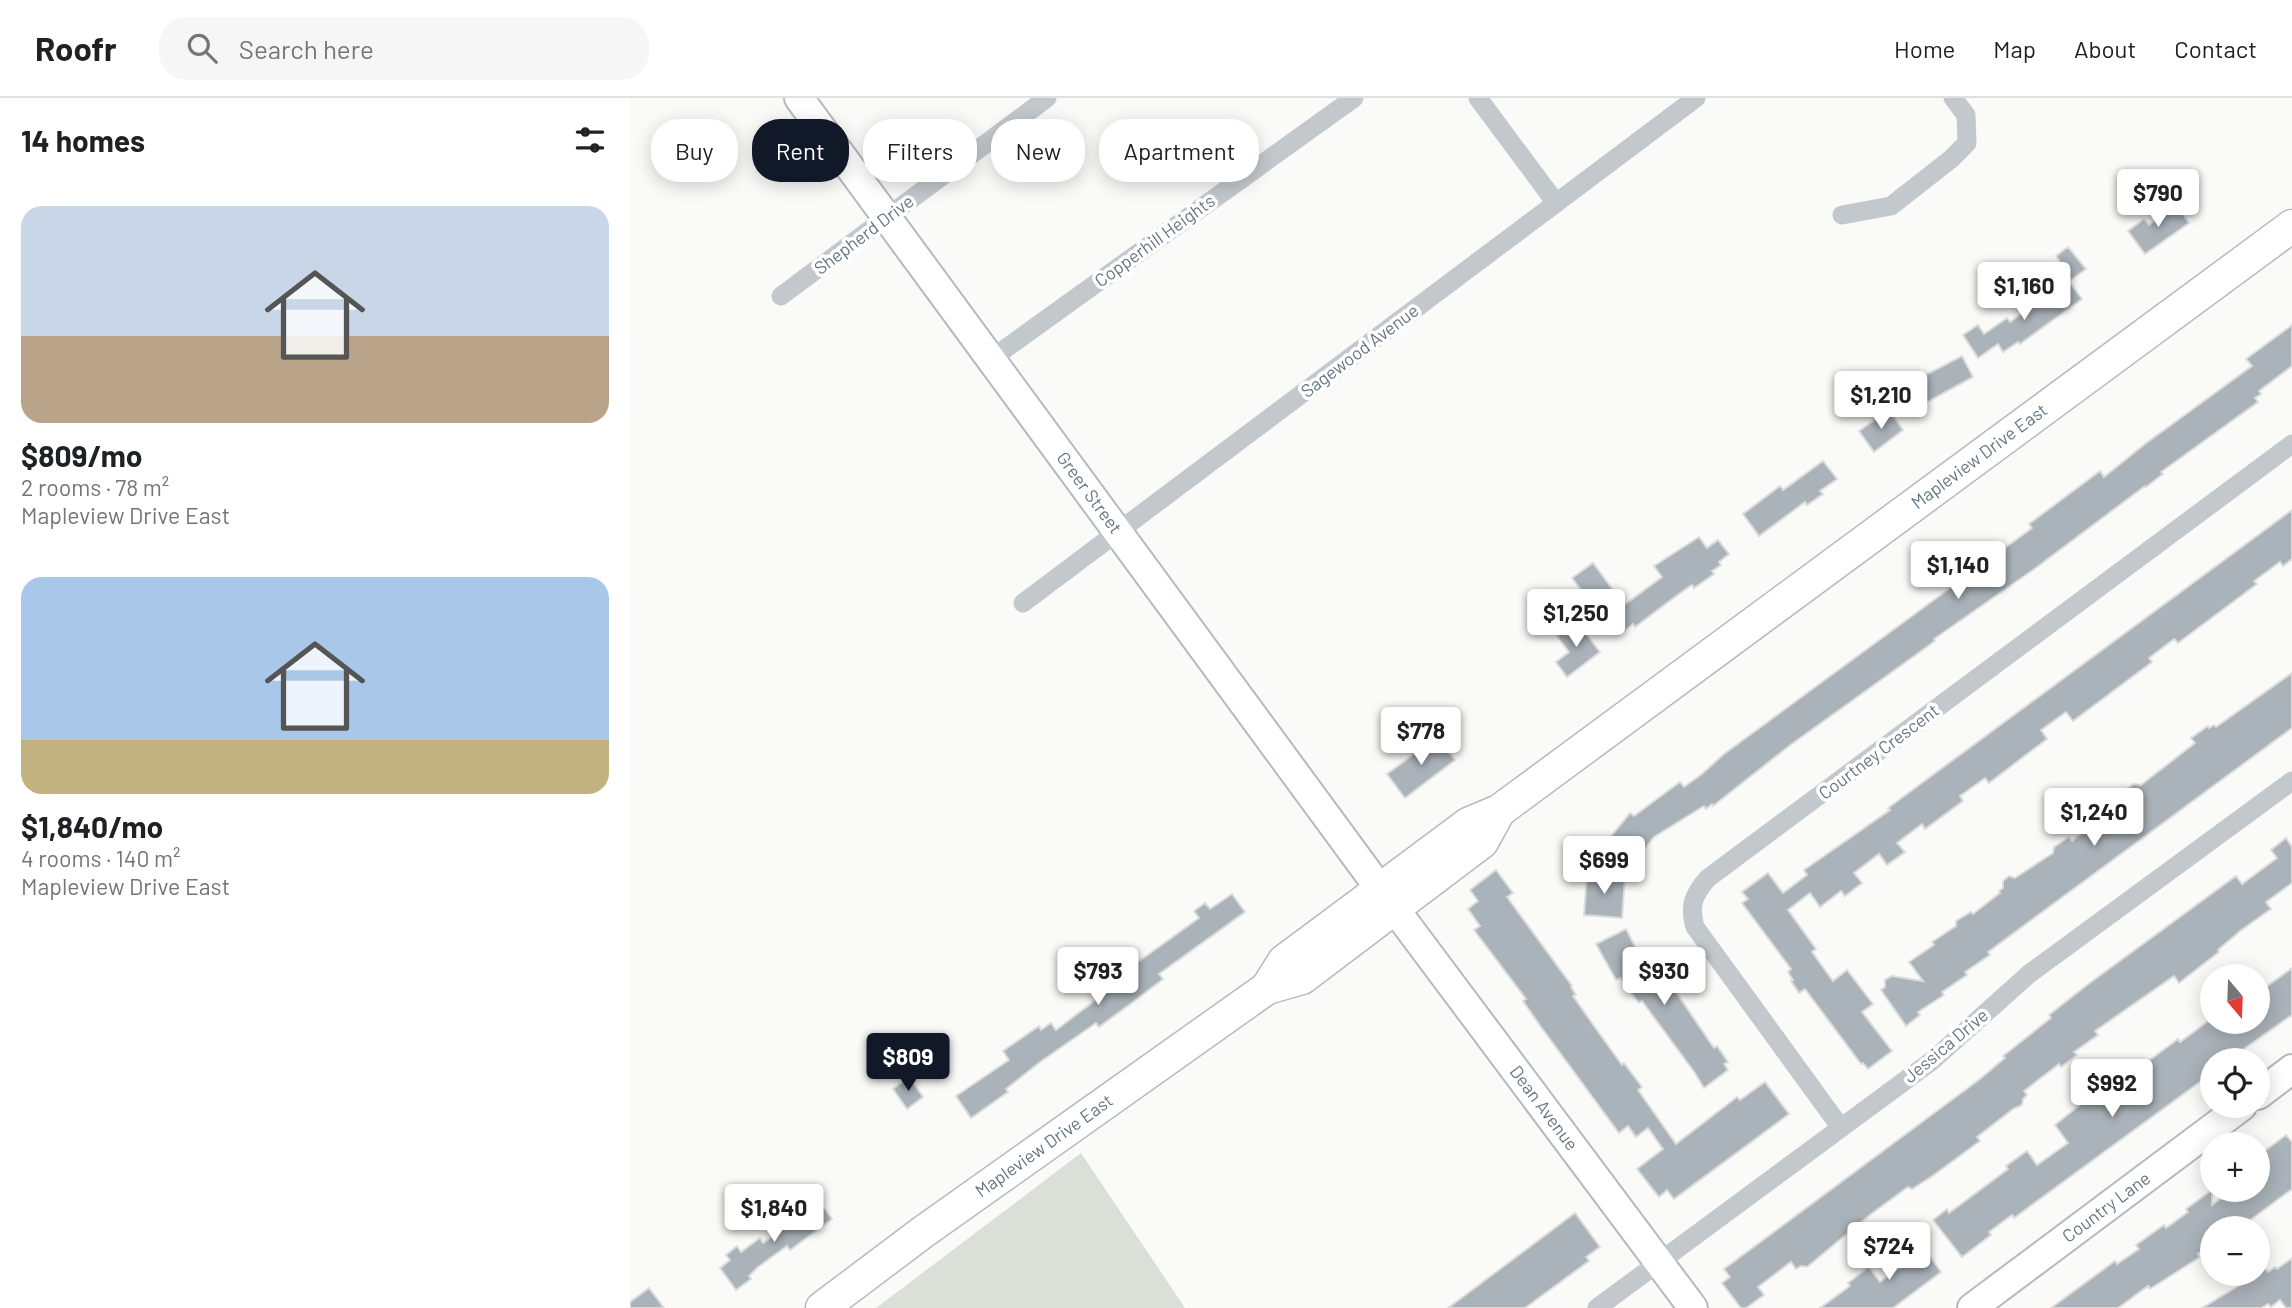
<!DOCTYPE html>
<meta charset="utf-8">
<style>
body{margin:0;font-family:Barlow,sans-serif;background:#f6f6f6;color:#202124;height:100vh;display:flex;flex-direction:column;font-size:26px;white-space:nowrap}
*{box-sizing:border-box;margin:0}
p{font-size:23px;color:#757577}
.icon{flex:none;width:38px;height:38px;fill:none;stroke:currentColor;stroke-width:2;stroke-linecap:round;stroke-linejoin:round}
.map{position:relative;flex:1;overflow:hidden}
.drawer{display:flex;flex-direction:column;background:#fff;width:630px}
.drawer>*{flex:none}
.banner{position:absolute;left:21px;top:21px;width:665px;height:63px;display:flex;gap:14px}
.needle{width:46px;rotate:161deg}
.buttons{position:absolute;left:1570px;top:866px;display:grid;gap:14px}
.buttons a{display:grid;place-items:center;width:70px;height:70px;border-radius:50%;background:#fff;box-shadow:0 4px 18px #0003;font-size:35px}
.price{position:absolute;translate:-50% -60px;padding:0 16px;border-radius:7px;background:#fff;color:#222;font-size:23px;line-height:46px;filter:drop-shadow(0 2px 4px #0008)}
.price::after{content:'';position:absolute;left:50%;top:42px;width:21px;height:16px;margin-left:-10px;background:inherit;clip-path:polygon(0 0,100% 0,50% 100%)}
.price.current{background:#111827;color:#fff}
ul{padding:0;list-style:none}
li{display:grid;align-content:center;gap:14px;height:371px;padding:0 21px}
li span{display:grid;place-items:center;height:217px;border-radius:21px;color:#555}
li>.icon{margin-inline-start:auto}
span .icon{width:126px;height:126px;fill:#fffc;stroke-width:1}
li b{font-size:30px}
h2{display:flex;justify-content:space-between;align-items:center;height:84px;padding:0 21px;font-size:30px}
.chip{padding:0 24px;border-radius:28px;background:#fff;box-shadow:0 4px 18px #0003;font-size:24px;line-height:63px}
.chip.current{background:#111827;color:#fff}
header{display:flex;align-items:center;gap:42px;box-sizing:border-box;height:98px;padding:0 35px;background:#fff;border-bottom:2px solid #e0e0e0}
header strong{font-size:33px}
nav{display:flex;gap:38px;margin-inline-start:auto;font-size:24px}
.search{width:490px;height:63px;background:#f6f6f6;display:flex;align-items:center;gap:18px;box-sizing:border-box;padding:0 24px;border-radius:28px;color:#757577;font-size:26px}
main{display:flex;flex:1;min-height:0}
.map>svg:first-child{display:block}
</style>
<header>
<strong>Roofr</strong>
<div class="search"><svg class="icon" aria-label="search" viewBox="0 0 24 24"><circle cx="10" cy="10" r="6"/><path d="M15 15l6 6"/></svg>Search here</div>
<nav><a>Home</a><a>Map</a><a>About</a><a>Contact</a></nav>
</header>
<main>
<section class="drawer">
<h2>14 homes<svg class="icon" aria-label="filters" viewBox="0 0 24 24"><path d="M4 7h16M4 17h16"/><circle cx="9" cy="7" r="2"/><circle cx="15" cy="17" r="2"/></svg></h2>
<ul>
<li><span style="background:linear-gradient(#c9d6e8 60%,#b9a48a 0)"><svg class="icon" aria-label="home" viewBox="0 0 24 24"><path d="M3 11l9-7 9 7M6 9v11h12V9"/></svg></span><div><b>$809/mo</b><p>2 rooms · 78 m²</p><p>Mapleview Drive East</p></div></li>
<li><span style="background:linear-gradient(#a9c7e8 75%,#c2b280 0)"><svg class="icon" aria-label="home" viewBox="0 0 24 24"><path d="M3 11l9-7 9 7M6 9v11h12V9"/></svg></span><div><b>$1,840/mo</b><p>4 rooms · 140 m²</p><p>Mapleview Drive East</p></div></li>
</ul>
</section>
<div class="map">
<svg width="1662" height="1210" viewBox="0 0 1662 1210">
<rect width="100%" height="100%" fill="#fafaf8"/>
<!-- green -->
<polygon fill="#dadfd7" points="451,1055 555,1210 246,1210"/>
<!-- building -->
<g fill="#aab3b9" stroke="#dcdcda" stroke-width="2">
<polygon points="1546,107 1559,125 1515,156 1498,133 1514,121 1519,127"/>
<polygon points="1438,149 1456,171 1441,182 1429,167 1431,165 1426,158"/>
<polygon points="1438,182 1452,201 1390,246 1388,244 1373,254 1368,246 1348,260 1333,237 1348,227 1354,236 1377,220 1380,224"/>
<polygon points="1662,227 1662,268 1629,293 1631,296 1625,300 1628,304 1531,374 1533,376 1516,389 1515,388 1407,469 1304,541 1305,543 1159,648 1083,708 1082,706 1076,711 1074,708 1024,739 1000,769 974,747 1000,715 1004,718 1050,684 1054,689 1072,676 1094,656 1402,430 1399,426 1470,373 1474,379 1515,346 1622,268 1616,261"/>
<polygon points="1332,258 1343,279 1290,308 1278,286"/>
<polygon points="1259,312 1273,332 1244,354 1229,333"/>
<polygon points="1193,363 1207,381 1190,393 1193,396 1177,407 1175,404 1129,438 1113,416 1150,388 1153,392"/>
<polygon points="1662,412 1662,461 1653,468 1650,464 1624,483 1627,486 1548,545 1544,541 1519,560 1522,564 1443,623 1436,614 1411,632 1417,641 1359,685 1355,680 1330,698 1333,703 1295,731 1292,726 1267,745 1275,754 1257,767 1249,756 1224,775 1232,785 1215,798 1211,793 1190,809 1180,795 1158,812 1186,851 1182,854 1203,883 1217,872 1243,906 1232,914 1262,953 1238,971 1233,965 1231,966 1175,891 1169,895 1161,883 1163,882 1158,874 1161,871 1112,805 1118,801 1112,794 1138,775 1153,795 1177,777 1174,772 1260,712 1258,710"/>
<polygon points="1069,439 1077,450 1088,442 1099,456 1089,464 1091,467 1082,473 1084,476 1064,490 1062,487 1046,498 1005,529 1003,526 989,537 962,500 959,502 942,480 963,465 994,507 1032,479 1024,468"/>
<polygon points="946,523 970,554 937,579 926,564 939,554 927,538"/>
<polygon points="1662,575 1662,630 1358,854 1360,857 1335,874 1337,877 1312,894 1314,897 1288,914 1290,917 1276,928 1251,892 1255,889 1255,882 1262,878 1293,883 1279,864 1304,847 1302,844 1326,828 1326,823 1341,814 1343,816 1370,795 1369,793 1373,790 1373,783 1379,778 1385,780 1423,755 1424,749 1439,739 1442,743 1475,716 1473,713 1494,697 1495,692 1504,686 1511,687 1565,645 1561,640 1578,628 1579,630 1584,627 1586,629"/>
<polygon points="807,639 825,662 775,700 757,676"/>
<polygon points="1656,740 1662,749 1662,785 1636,804 1641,811 1610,833 1588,852 1589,854 1549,885 1544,878 1465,933 1468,937 1444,954 1447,957 1431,969 1429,966 1394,993 1397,997 1393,1001 1392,1007 1383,1011 1347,1039 1350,1043 1301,1079 1282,1091 1278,1089 1241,1116 1177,1169 1171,1168 1166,1171 1161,1164 1128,1189 1134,1197 1116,1210 1111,1210 1092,1185 1100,1179 1094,1171 1350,981 1375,960 1373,958 1421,920 1419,917 1457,887 1606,778 1612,786 1647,760 1641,752"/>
<polygon points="866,772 883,795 877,799 942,888 941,889 946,897 943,898 964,928 992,967 994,965 1012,989 1008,992 1046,1046 1107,999 1110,1002 1135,984 1159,1016 1044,1101 1037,1092 1029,1099 1007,1071 1033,1051 1018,1030 1006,1039 998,1028 989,1035 911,929 893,903 896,901 844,832 850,828 838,811 848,803 840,792"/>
<polygon points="957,776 995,779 992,820 954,817"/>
<polygon points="602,796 615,814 529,876 533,881 503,904 469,929 466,925 410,964 376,991 378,994 341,1020 326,998 379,962 373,953 409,928 411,932 421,925 426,932 504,873 501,869 569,820 564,813 575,805 580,811"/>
<polygon points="996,831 1019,876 1021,874 1026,880 1030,877 1034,883 1037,881 1084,950 1087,948 1098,964 1094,966 1098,972 1074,990 1065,975 1012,903 1009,905 990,880 986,882 966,846"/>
<polygon points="1662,870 1662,917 1598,962 1582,962 1582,975 1384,1120 1382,1117 1359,1134 1361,1137 1332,1159 1303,1122 1317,1111 1319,1115 1346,1095 1378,1071 1376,1068 1397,1053 1407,1067 1438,1045 1425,1027 1470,991 1479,1003 1505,982 1501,976 1548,941 1550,944 1577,924 1628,924 1628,895"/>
<polygon points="279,979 293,999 277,1011 263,991"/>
<polygon points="1656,1037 1662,1044 1662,1091 1623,1120 1608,1130 1582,1130 1582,1146 1568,1156 1570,1159 1520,1191 1518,1188 1488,1210 1421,1210 1485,1163 1487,1166 1509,1151 1506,1147 1534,1127 1536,1130 1558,1114 1556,1111 1582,1092 1582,1107 1594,1098 1597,1102 1611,1092 1628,1092 1628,1058"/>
<polygon points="189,1103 202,1121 160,1152 157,1148 128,1169 119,1178 121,1181 106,1192 90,1170 100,1162 96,1157 107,1148 111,1154 130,1140 133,1145 160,1126 154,1119 168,1109 173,1115"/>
<polygon points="945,1115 970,1149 956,1159 959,1163 895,1210 818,1210"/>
<polygon points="1284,1136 1311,1174 1263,1210 1190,1210 1220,1188 1218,1185 1239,1169 1250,1184 1281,1161 1270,1146"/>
<polygon points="1662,1160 1662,1210 1656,1210 1650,1202 1641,1209 1638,1206 1631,1210 1572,1210 1628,1176 1634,1169 1638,1174 1645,1169 1647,1171"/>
<polygon points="19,1190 34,1210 0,1210 0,1204"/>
</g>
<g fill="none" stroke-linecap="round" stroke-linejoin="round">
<defs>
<g id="secondary">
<path id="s1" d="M 169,0 L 750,791"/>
<path id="s2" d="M 764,810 L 1063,1210"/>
<polyline points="1628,997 1662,971"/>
<path id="s3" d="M 1342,1210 L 1612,1008"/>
</g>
<g id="primary">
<path id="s4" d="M 637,890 L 654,863 L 838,726 L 869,713 L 1662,128"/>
<path id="s5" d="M 192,1210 L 293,1134 L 637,890 L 672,880 L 852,744 L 869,713"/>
</g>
</defs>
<!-- secondary casing -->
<use href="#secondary" stroke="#b3babf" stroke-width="32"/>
<!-- primary casing -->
<use href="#primary" stroke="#b5babe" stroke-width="35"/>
<!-- street -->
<g stroke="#c3c8cc" stroke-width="19">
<polyline points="848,0 926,105"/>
<polyline points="1212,117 1261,108 1321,61 1337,45 1336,17 1323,0"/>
<polyline points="151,198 417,0"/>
<polyline points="361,261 724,0"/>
<polyline points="393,505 1066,0"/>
<path d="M 1211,1030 L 1065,829 C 1059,808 1063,797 1078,780 L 1662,346"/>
<polyline points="967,1210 1303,962 1399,876 1662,683"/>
</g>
<!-- secondary -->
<use href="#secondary" stroke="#fff" stroke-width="28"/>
<!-- primary -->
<use href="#primary" stroke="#fff" stroke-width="32"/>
</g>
<g text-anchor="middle" stroke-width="7" stroke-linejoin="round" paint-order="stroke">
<!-- street labels -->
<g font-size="18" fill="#657683" stroke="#fff">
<text transform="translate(234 137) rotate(-37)" y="6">Shepherd Drive</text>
<text transform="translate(525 143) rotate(-36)" y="6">Copperhill Heights</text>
<text transform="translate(730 253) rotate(-37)" y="6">Sagewood Avenue</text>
<text dy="6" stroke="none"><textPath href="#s4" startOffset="892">Mapleview Drive East</textPath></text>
<text dy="6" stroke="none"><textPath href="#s1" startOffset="490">Greer Street</textPath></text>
<text transform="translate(1249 654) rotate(-37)" y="6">Courtney Crescent</text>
<text transform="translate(1316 948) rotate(-40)" y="6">Jessica Drive</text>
<text dy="6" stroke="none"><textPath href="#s2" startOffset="250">Dean Avenue</textPath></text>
<text dy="6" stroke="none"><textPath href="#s5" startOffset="275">Mapleview Drive East</textPath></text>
<text dy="6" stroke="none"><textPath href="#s3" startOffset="168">Country Lane</textPath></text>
</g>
</g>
</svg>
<div class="buttons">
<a><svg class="needle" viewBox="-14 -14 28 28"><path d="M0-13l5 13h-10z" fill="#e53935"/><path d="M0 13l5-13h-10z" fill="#757577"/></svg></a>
<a><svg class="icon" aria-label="locate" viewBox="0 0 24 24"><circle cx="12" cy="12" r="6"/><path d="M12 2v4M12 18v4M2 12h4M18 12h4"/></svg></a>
<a>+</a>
<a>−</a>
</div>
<b class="price" style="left:1528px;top:131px">$790</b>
<b class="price" style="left:1394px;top:224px">$1,160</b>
<b class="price" style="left:1251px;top:333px">$1,210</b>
<b class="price" style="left:1328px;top:503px">$1,140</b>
<b class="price" style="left:946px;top:551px">$1,250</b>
<b class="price" style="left:791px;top:669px">$778</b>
<b class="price" style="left:1464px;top:750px">$1,240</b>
<b class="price" style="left:974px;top:798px">$699</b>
<b class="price" style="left:468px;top:909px">$793</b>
<b class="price" style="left:1034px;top:909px">$930</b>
<b class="price current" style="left:278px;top:995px">$809</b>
<b class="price" style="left:1482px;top:1021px">$992</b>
<b class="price" style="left:144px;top:1146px">$1,840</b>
<b class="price" style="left:1259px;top:1184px">$724</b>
<div class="banner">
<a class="chip">Buy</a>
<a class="chip current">Rent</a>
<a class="chip">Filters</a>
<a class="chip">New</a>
<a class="chip">Apartment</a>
</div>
</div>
</main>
